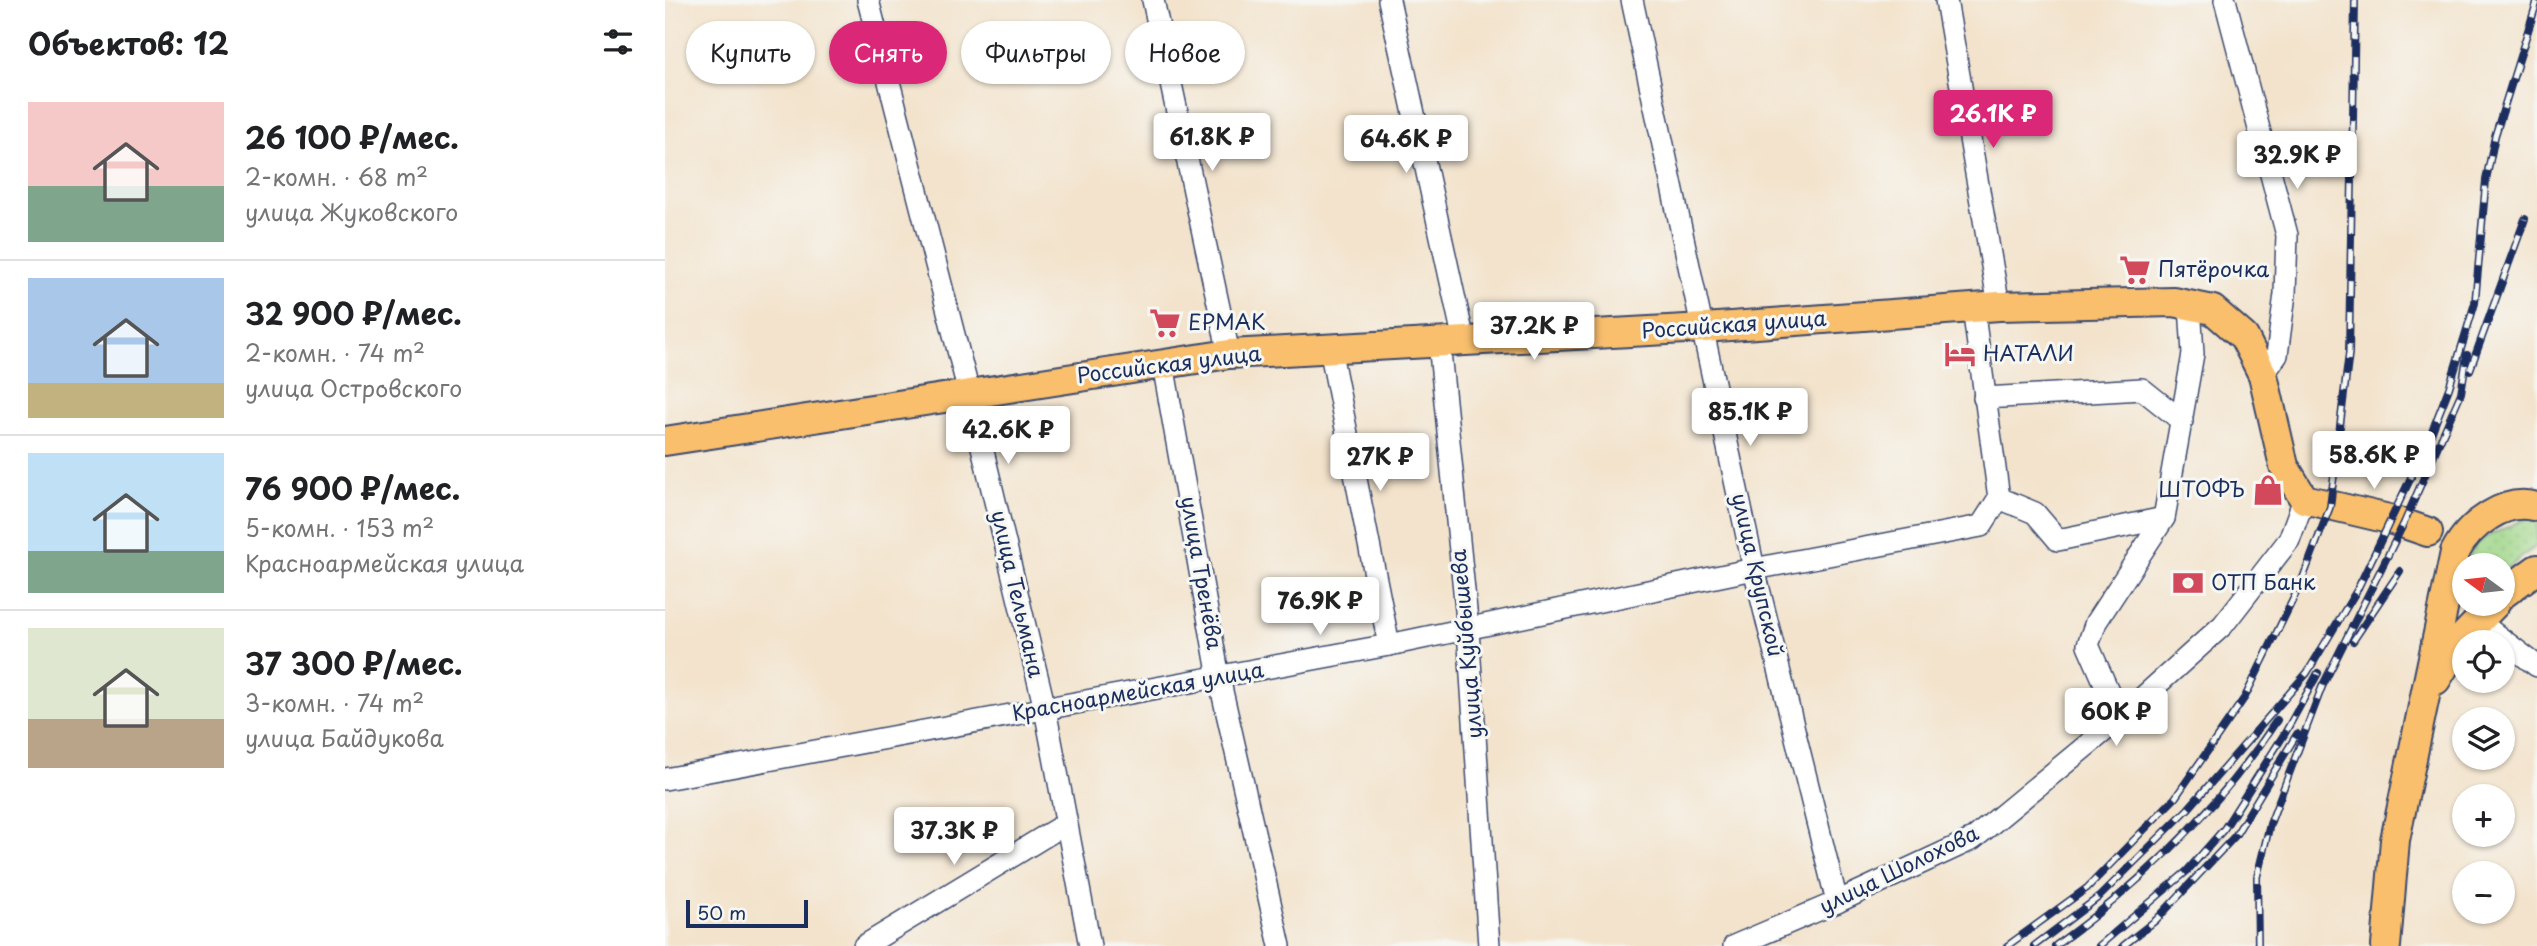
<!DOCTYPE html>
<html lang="ru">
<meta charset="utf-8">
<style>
body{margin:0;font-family:"Playpen Sans",sans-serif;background:#f6f6f6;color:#202124;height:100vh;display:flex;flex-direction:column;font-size:26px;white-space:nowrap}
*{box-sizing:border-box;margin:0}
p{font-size:23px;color:#757577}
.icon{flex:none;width:38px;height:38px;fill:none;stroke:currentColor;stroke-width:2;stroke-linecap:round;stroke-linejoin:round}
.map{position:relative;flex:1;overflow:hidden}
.panel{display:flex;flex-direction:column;background:#fff;width:665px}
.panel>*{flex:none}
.banner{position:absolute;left:21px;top:21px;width:665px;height:63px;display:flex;gap:14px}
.needle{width:46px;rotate:285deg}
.fabs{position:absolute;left:1787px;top:553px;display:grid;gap:14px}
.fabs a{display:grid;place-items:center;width:63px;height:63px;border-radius:50%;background:#fff;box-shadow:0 2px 5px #0004;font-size:35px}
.scale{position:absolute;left:21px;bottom:18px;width:122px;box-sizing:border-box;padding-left:7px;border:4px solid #1b2f5e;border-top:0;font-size:19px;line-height:24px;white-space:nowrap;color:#1b2f5e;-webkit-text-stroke:5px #f6f6f2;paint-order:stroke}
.price{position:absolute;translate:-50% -60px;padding:0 16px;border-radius:7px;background:#fff;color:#222;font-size:23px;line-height:46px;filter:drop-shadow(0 2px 4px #0008)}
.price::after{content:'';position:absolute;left:50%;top:42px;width:21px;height:16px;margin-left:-10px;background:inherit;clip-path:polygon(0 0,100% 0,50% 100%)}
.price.active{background:#db2777;color:#fff}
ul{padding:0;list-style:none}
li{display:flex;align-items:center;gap:21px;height:175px;padding:0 28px}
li+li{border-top:2px solid #e0e0e0}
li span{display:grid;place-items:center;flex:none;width:196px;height:140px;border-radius:0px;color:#555}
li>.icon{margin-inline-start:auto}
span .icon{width:84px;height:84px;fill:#fffc;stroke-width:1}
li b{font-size:30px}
h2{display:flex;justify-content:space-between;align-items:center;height:84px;padding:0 28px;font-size:30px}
.pill{padding:0 24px;border-radius:32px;background:#fff;box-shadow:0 2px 5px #0004;font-size:24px;line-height:63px}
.pill.active{background:#db2777;color:#fff}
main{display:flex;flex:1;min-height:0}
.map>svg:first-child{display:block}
</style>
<main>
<section class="panel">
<h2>Объектов: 12<svg class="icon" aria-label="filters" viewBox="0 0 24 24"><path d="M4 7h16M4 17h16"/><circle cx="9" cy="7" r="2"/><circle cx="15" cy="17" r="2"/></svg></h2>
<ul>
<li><span style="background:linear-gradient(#f6c9c9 60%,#7fa58c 0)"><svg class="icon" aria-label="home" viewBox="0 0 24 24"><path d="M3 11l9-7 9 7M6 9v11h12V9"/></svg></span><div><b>26 100 ₽/мес.</b><p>2-комн. · 68 m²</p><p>улица Жуковского</p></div></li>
<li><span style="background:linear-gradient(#a9c7e8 75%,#c2b280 0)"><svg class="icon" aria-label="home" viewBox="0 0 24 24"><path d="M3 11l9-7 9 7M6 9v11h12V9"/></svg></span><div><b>32 900 ₽/мес.</b><p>2-комн. · 74 m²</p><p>улица Островского</p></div></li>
<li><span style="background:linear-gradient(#bfe0f5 70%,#7fa58c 0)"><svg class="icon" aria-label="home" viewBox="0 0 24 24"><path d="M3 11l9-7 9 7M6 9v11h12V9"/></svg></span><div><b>76 900 ₽/мес.</b><p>5-комн. · 153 m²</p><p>Красноармейская улица</p></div></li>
<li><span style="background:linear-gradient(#dfe7d0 65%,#b9a48a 0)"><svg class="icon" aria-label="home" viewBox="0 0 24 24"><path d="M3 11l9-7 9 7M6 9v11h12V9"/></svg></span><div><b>37 300 ₽/мес.</b><p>3-комн. · 74 m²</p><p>улица Байдукова</p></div></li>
</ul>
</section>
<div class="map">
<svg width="1872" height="946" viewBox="0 0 1872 946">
<defs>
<pattern id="grass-dots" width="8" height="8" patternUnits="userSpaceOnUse" patternTransform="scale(1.75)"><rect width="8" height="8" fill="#9ed587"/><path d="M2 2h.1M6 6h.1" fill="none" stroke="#88b777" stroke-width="1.8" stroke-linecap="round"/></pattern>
</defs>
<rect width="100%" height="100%" fill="#f6f6f2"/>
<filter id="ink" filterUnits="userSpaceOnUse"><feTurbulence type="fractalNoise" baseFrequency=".0143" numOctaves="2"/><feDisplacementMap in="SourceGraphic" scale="14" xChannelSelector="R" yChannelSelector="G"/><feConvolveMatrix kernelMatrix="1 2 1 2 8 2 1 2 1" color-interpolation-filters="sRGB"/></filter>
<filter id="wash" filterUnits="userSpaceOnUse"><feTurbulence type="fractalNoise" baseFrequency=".00686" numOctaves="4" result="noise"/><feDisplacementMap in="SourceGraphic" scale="28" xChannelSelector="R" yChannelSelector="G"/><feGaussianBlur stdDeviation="1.57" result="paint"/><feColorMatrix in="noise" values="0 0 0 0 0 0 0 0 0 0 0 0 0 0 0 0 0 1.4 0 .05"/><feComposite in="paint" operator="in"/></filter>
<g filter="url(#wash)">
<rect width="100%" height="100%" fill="#f3e3cc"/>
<!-- grass -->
<polygon fill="url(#grass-dots)" stroke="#5c8272" stroke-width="2" points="1864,517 1872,518 1872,545 1838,572 1838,565 1804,565 1802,557 1814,540"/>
</g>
<g filter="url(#ink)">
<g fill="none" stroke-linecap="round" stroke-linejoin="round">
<defs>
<g id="minor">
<polyline points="203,0 304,393 380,709 425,946"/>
<polyline points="488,0 564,354"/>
<polyline points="724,0 799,341"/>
<polyline points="967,0 1089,569 1172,902"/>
<polyline points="1281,0 1334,306"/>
<polyline points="1560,0 1622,235 1620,294 1612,355 1598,375"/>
<polyline points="774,342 803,630 824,946"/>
<polyline points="665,348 724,645"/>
<polyline points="498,364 554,678 615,946"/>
<polyline points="1319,398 1477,389 1517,421"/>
<polyline points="1334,498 1370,513 1393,540 1499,518"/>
<polyline points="1813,621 1872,666"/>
<polyline points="1455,718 1423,645 1431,622 1499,518 1528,354 1525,305"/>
<polyline points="0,779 724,645 1089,569 1316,526 1334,498 1308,308"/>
<polyline points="199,946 400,824"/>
<polyline points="1069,946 1172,902 1308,839 1455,718 1558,625 1624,540 1639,499"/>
</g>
<g id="major">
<polyline points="0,441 564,354 1039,328 1334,306 1509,302 1548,310 1579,337 1598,375 1619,466 1639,499 1728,520 1763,532"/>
<polyline points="1838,594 1872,569"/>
<polyline points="1771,680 1796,639 1830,604"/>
<path d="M 1721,946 L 1730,840 L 1790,552 C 1804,525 1840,497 1872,507"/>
</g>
</defs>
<!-- minor casing -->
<use href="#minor" stroke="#3b4a6e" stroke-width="24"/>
<!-- major casing -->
<use href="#major" stroke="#3b4a6e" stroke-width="32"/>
<!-- minor -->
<use href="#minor" stroke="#fff" stroke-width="21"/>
<!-- major -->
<use href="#major" stroke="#f9bf6d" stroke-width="28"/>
<defs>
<g id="rail">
<polyline points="1805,370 1860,219"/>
<polyline points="1688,641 1735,571"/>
<polyline points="1342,946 1422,888 1510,798 1580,697 1636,583 1665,507 1684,353 1690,0"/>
<polyline points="1369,946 1434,897 1523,809 1642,673 1692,590 1762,444 1784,388 1810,303 1821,180 1830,136 1872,2"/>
<path d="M 1390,946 C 1477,883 1553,810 1612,720"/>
<polyline points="1434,946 1522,871 1559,829 1620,733 1653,673"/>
<polyline points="1458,946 1491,920 1570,836 1632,734"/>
<polyline points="1593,946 1592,877 1605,824 1657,687 1739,523 1796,393 1802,355"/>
</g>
</defs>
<!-- rail casing -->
<use href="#rail" stroke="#1b2f5e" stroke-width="8"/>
<!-- rail -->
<use href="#rail" stroke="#f6f6f2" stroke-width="5" stroke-dasharray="16" stroke-linecap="butt"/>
</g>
</g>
<!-- icons -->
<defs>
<symbol id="supermarket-bare" viewBox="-9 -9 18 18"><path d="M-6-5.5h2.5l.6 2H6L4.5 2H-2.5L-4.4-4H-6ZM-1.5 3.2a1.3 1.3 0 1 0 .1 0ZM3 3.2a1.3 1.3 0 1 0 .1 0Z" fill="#d1495b" stroke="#f6f6f2" stroke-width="2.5" paint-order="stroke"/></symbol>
<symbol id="hotel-bare" viewBox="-9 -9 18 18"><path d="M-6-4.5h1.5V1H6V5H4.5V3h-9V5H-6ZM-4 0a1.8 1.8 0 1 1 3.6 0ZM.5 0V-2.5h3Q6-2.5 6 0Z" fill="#d1495b" stroke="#f6f6f2" stroke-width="2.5" paint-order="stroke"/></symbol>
<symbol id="shop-bare" viewBox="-9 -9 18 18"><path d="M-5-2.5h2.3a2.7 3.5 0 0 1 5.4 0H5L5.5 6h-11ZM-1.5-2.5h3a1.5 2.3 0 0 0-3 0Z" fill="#d1495b" stroke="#f6f6f2" stroke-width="2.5" paint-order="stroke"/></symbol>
<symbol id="bank-bare" viewBox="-9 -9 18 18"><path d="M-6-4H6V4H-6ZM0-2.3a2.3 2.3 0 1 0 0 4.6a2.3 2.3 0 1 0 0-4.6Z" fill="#d1495b" stroke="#f6f6f2" stroke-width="2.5" paint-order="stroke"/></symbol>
</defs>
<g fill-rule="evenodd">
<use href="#supermarket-bare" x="1448" y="248" width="44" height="44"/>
<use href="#supermarket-bare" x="478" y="301" width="44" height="44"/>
<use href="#hotel-bare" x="1273" y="332" width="44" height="44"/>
<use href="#shop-bare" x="1581" y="468" width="44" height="44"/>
<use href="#bank-bare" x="1501" y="561" width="44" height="44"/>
</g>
<g text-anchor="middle" stroke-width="6" stroke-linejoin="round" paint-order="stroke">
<!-- poi labels -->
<g font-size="21" fill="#1b2f5e" stroke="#f6f6f2" text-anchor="start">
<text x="1493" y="277">Пятёрочка</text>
<text x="523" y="330">ЕРМАК</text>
<text x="1318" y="361">НАТАЛИ</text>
<text x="1580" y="497" text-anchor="end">ШТОФЪ</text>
<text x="1546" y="590">ОТП Банк</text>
</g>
<!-- street labels -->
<g font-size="21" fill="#1b2f5e" stroke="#f6f6f2">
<text transform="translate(1069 325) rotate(-4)" y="7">Российская улица</text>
<text transform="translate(504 365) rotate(-7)" y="7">Российская улица</text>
<text transform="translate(536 573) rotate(80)" y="7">улица Тренёва</text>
<text transform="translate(1092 575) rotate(77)" y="7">улица Крупской</text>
<text transform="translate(352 594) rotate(77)" y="7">улица Тельмана</text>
<text transform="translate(802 644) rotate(-95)" y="7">улица Куйбышева</text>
<text transform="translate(473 692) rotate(-10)" y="7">Красноармейская улица</text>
<text transform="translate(1234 870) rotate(-26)" y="7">улица Шолохова</text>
</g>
</g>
</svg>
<div class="fabs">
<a><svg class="needle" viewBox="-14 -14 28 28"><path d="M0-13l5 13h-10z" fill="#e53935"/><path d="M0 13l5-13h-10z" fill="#757577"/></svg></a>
<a><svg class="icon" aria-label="locate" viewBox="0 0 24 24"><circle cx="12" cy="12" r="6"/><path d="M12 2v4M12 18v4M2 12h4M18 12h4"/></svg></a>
<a><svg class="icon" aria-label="layers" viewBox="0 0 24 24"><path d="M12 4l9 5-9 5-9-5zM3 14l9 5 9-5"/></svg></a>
<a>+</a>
<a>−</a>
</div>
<div class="scale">50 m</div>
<b class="price active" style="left:1328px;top:150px">26.1K ₽</b>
<b class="price" style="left:547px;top:173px">61.8K ₽</b>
<b class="price" style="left:741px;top:175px">64.6K ₽</b>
<b class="price" style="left:1632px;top:191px">32.9K ₽</b>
<b class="price" style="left:869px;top:362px">37.2K ₽</b>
<b class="price" style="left:1085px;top:448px">85.1K ₽</b>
<b class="price" style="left:343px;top:466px">42.6K ₽</b>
<b class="price" style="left:1709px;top:491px">58.6K ₽</b>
<b class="price" style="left:715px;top:493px">27K ₽</b>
<b class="price" style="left:655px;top:637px">76.9K ₽</b>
<b class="price" style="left:1451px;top:748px">60K ₽</b>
<b class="price" style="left:289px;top:867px">37.3K ₽</b>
<div class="banner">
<a class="pill">Купить</a>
<a class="pill active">Снять</a>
<a class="pill">Фильтры</a>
<a class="pill">Новое</a>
</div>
</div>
</main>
